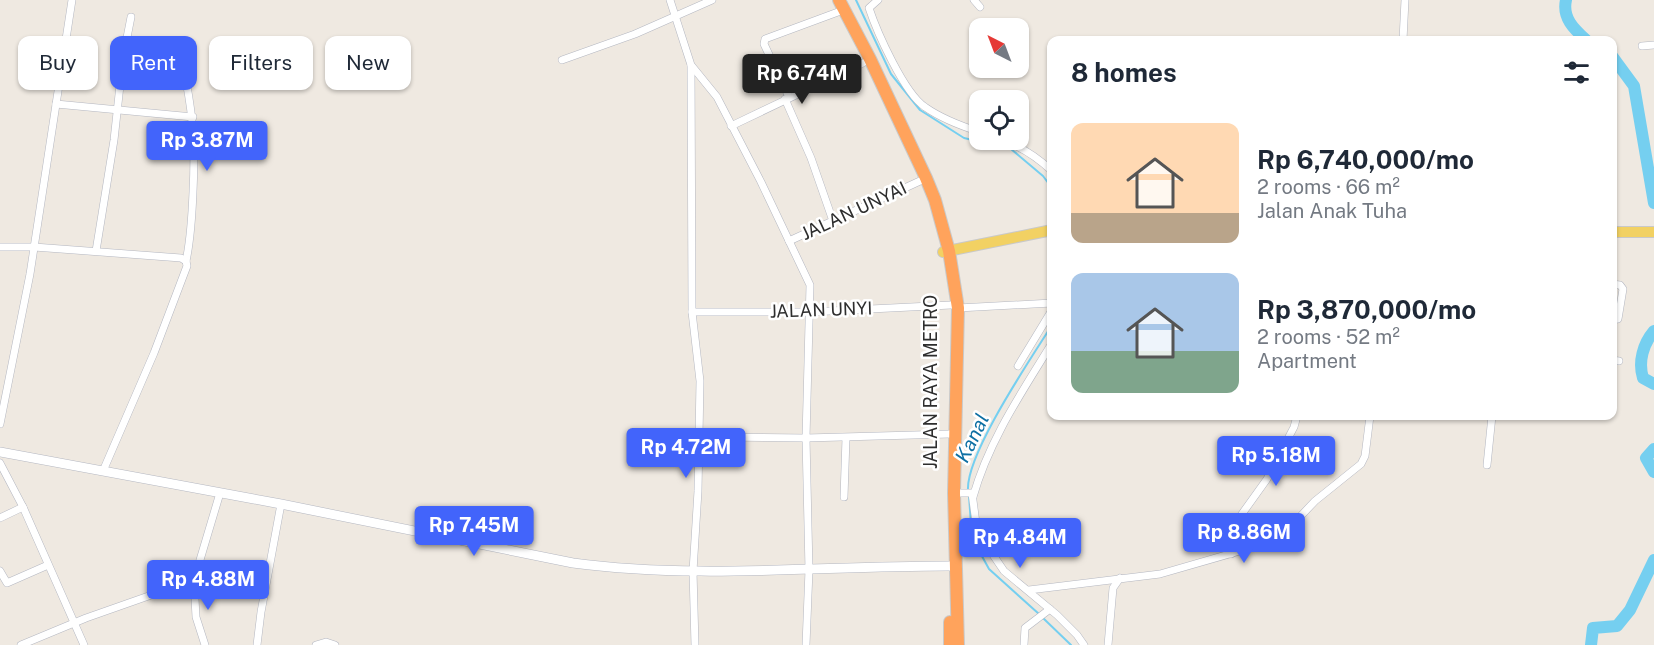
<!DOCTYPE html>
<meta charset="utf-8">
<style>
body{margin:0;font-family:"Public Sans",sans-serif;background:#f2f2f3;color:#1f2937;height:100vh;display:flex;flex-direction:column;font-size:22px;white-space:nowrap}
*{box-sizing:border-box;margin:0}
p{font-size:20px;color:#747a83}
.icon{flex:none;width:33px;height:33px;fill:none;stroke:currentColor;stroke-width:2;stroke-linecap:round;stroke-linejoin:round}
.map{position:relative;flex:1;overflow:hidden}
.panel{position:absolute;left:1047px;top:36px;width:570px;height:384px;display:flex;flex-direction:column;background:#fff;border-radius:12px;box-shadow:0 2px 4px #0004}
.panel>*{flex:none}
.top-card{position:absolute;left:18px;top:36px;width:570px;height:54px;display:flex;gap:12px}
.needle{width:39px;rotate:318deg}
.controls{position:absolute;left:969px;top:18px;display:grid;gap:12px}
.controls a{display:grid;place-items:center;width:60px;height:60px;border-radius:12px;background:#fff;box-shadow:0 2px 4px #0004;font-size:30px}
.price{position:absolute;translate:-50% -51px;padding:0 14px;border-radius:6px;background:#4264fb;color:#fff;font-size:20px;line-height:39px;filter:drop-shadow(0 2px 3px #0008)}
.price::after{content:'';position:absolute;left:50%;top:36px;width:18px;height:14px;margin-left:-9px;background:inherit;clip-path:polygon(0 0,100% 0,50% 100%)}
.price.current{background:#222;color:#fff}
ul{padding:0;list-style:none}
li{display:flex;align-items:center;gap:18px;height:150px;padding:0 24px}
li span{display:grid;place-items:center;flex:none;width:168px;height:120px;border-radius:12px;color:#555}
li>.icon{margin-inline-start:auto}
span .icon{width:72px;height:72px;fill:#fffc;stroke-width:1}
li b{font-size:26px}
h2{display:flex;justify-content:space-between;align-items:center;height:72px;padding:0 24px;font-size:26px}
.chip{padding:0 21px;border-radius:12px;background:#fff;box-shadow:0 2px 4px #0004;font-size:21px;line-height:54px}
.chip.current{background:#4264fb;color:#fff}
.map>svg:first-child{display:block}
</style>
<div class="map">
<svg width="1654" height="645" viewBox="0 0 1654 645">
<rect width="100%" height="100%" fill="#efe9e1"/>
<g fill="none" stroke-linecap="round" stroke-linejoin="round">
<!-- stream -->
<g stroke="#75cff0" stroke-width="2">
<polyline points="856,0 891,74 920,110 964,138 1011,149 1043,176 1052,188"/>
<path d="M 968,490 C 966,454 1030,360 1052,325"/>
<polyline points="969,496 972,538 989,569 1039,614"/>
<polyline points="1043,618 1071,645"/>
</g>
<!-- river -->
<g stroke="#75cff0" stroke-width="12">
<path d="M 1566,0 C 1562,18 1574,29 1586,40"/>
<polyline points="1612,56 1634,86 1654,203"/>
<path d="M 1654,331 C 1643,344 1638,362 1643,378 L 1654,384"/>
<polyline points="1654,449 1646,458 1654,472"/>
<polyline points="1591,645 1593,628 1617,626 1630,610 1654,560"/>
</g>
<defs>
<g id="street">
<polyline points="670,0 691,65 717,97 761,182 810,285 806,438 809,570 806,645"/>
<path d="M 878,0 L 869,8 C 877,32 904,93 925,107 C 942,119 961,126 980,132"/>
<polyline points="974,0 980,7"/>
<polyline points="1403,40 1405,0"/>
<polyline points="1642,46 1654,45"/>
<polyline points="562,60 635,34 712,0"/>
<polyline points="691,66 692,312 700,381 698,491 693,571 695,645"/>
<polyline points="789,97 764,44 765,39 838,12"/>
<polyline points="785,99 811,158 833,221"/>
<polyline points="56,104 193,117"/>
<polyline points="731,126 863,63"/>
<path d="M 1001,140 C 1021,146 1037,157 1052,171"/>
<polyline points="789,241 920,181"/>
<polyline points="0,247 34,247 181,258 186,261 187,266 154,353 103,471"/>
<polyline points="96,251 114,140 123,58 131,17"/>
<path d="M 186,261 C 191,238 192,216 193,192 C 195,151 194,122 186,81"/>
<polyline points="1612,284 1620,285 1623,289 1618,319 1612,320"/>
<polyline points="958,308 1052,303"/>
<polyline points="692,312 810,312 951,305"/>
<polyline points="1612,360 1619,361"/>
<polyline points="1018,366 1052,310"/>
<polyline points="0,424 30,274 72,0"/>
<polyline points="700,435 720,437 806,438 950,434"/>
<polyline points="0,463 23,507 84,645"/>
<polyline points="1487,465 1492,416"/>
<polyline points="954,493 972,493 976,523 987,546 1004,571 1057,615 1077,635 1084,645"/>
<polyline points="844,497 846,438"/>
<path d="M 973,497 C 989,440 1022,392 1052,343"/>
<polyline points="0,518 23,507"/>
<polyline points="1231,554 1234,525 1267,479 1294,427 1297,416"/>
<polyline points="0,571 7,583 48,565"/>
<polyline points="1029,590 1160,574 1278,540 1315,501 1361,464 1365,456 1370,416"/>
<polyline points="21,645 86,618 194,580"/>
<polyline points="205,645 196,617 194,580 220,493"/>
<polyline points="257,645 261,612 281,504"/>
<polyline points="316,645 326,642 335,645"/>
<polyline points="1024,645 1025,628 1050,609"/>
<polyline points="1108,645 1113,588 1120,578"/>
</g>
<path id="secondary" d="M 0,452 L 281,504 L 573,563 C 700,580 829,565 957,566"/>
<g id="primary">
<polyline points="1612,232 1654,232"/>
<polyline points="943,252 1052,230"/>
</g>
<g id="highway">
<polyline points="839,0 870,59 926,178 935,200 949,251 958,308 954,493 958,645"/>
<polyline points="950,622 950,645"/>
</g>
</defs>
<!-- street casing -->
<use href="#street" stroke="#b4b7c1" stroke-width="8"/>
<!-- secondary casing -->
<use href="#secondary" stroke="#b4b7c1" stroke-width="10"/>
<!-- primary casing -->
<use href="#primary" stroke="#c9c9c9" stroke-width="12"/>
<!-- highway casing -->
<use href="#highway" stroke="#c9c9c9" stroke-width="14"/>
<!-- street -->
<use href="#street" stroke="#fff" stroke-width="7"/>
<!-- secondary -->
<use href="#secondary" stroke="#fff" stroke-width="9"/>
<!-- primary -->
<use href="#primary" stroke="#f2d163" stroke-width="10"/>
<!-- highway -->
<use href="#highway" stroke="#ffa35c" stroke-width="12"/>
</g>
<g text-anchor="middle" stroke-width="5" stroke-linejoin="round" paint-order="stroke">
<!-- street labels -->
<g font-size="18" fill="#2e2e2e" stroke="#fff">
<text transform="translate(854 211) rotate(-25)" y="6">JALAN UNYAI</text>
<text transform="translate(821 310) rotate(-2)" y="6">JALAN UNYI</text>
<text transform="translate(931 382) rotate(-90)" y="6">JALAN RAYA METRO</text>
</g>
<!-- water labels -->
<g font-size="20" font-style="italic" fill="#0d6fa3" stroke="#fff">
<text transform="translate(972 438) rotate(-64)" y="7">Kanal</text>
</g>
</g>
</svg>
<div class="controls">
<a><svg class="needle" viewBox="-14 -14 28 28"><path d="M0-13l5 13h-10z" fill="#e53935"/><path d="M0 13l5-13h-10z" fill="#747a83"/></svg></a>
<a><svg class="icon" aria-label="locate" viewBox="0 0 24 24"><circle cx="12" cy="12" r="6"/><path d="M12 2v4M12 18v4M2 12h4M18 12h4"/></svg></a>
</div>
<b class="price current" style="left:802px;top:105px">Rp 6.74M</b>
<b class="price" style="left:207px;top:172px">Rp 3.87M</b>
<b class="price" style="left:686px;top:479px">Rp 4.72M</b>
<b class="price" style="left:1276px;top:487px">Rp 5.18M</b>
<b class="price" style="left:474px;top:557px">Rp 7.45M</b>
<b class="price" style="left:1244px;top:564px">Rp 8.86M</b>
<b class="price" style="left:1020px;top:569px">Rp 4.84M</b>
<b class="price" style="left:208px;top:611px">Rp 4.88M</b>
<div class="top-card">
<a class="chip">Buy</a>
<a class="chip current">Rent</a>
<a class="chip">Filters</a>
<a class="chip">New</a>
</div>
<section class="panel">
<h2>8 homes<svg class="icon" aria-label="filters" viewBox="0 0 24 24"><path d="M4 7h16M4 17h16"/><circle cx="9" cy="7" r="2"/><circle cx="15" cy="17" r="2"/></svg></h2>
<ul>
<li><span style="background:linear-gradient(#ffd9b3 75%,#b9a48a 0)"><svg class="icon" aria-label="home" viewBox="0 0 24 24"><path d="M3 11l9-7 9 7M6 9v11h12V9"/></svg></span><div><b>Rp 6,740,000/mo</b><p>2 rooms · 66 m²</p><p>Jalan Anak Tuha</p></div></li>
<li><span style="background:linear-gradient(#a9c7e8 65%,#7fa58c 0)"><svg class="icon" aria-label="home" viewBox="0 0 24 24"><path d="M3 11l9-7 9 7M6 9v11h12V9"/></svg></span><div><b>Rp 3,870,000/mo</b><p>2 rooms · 52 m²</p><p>Apartment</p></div></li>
</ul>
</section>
</div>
